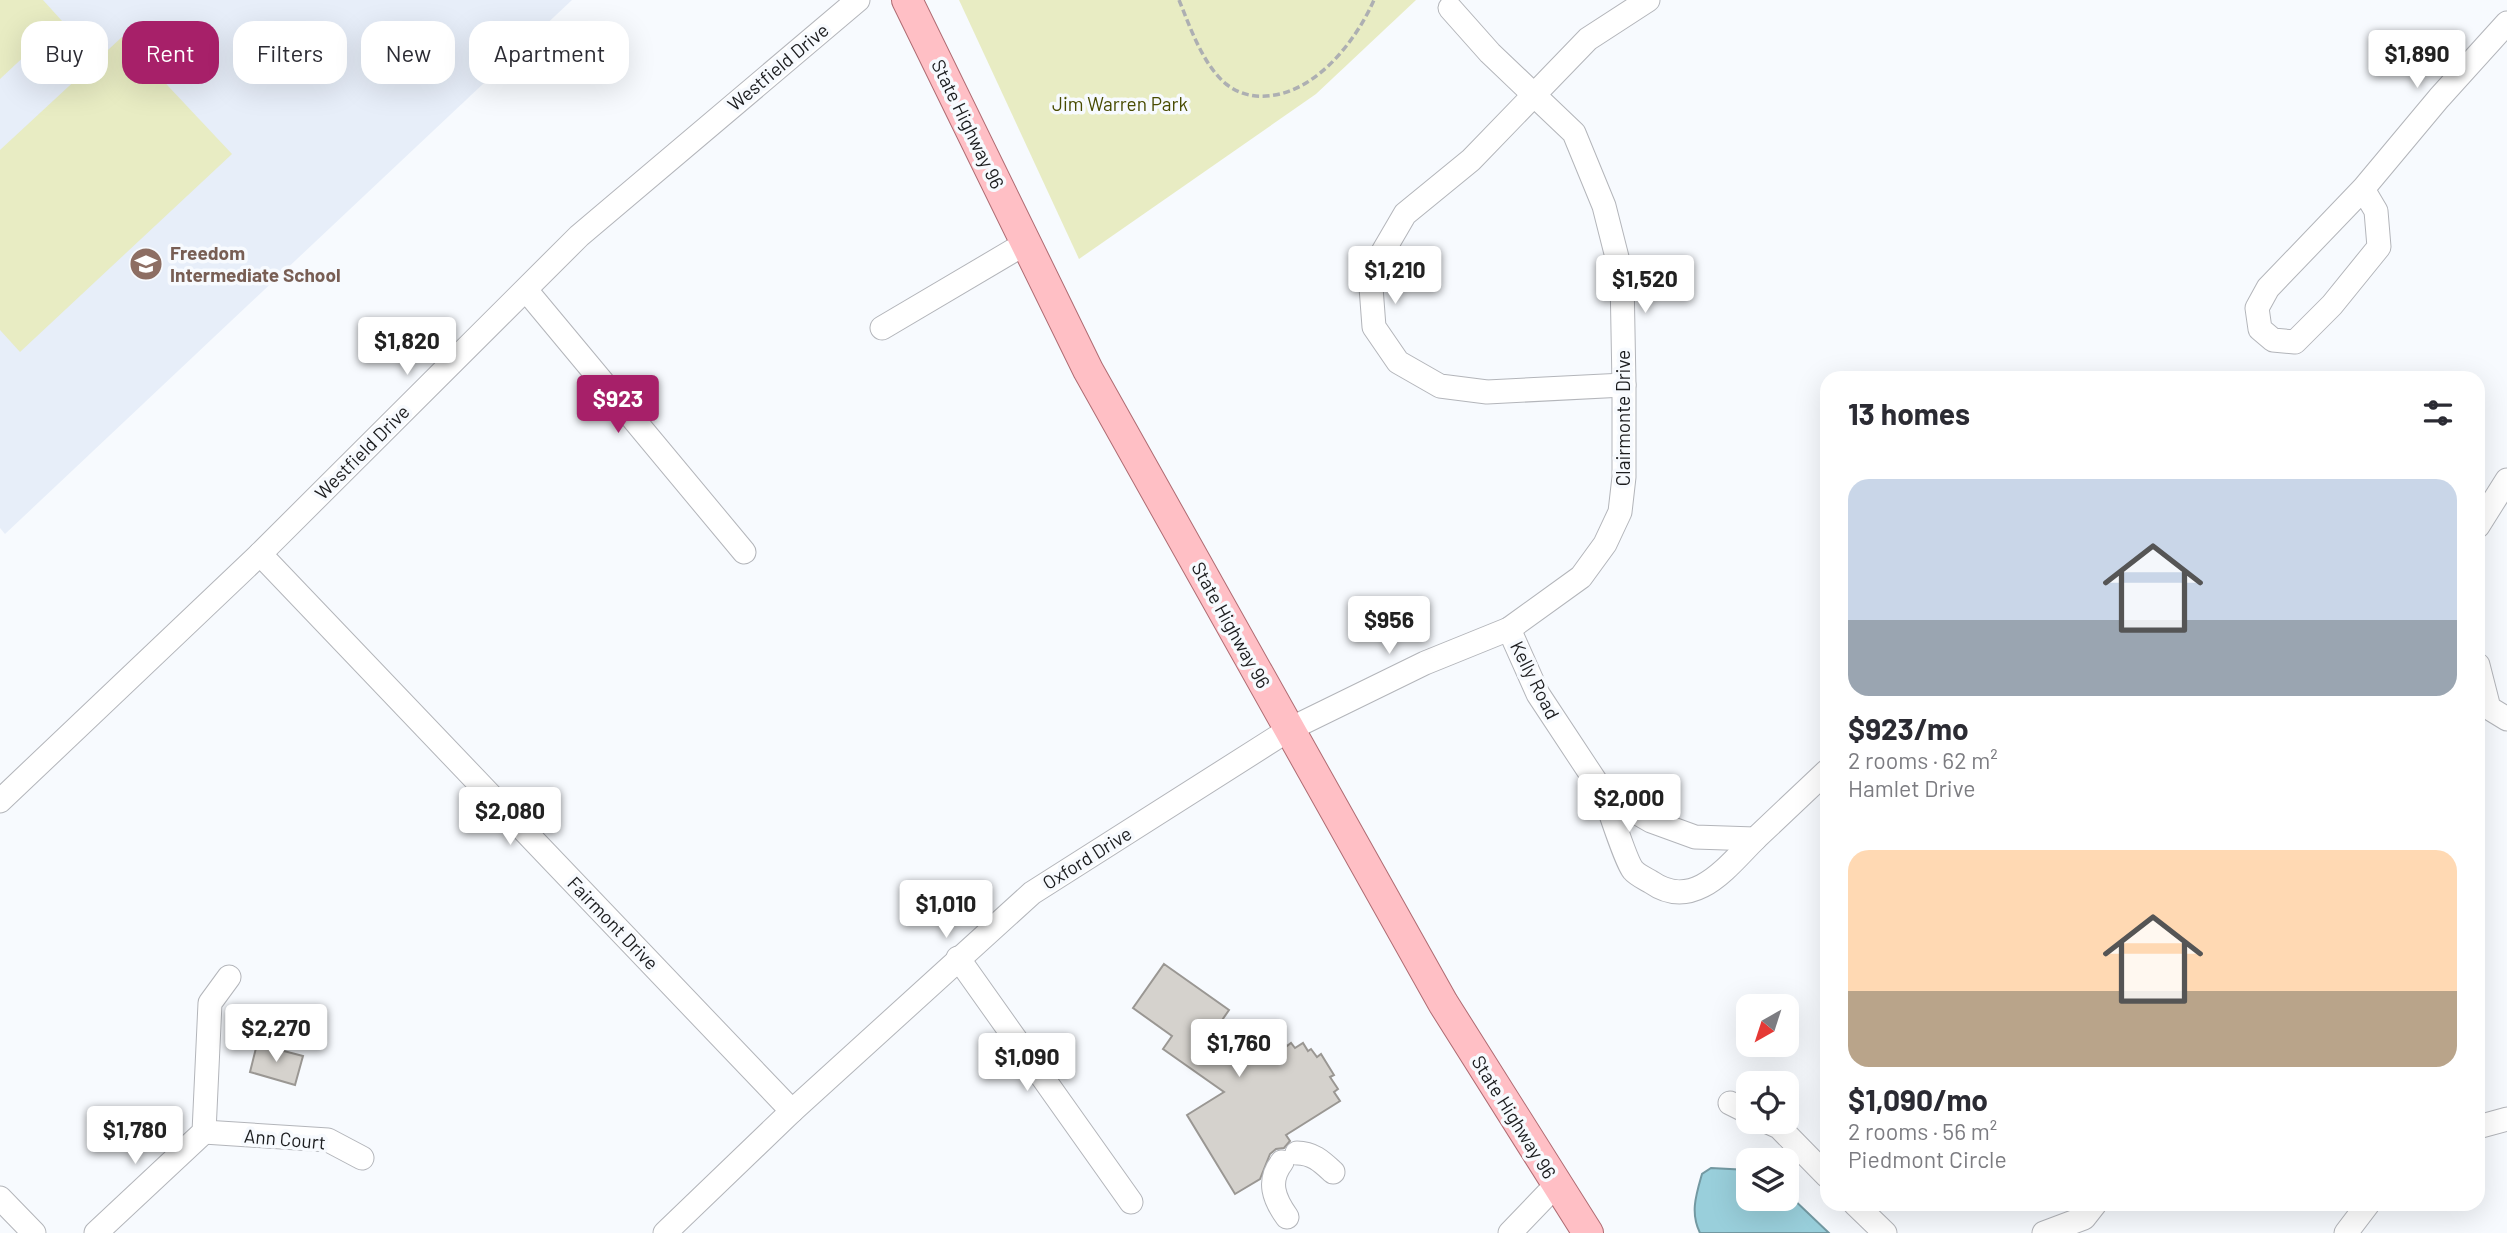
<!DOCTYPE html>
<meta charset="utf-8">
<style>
body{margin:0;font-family:Barlow,sans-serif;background:#f7f7f7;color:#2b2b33;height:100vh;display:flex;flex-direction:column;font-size:26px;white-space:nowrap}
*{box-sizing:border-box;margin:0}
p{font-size:23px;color:#7c7c81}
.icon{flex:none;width:38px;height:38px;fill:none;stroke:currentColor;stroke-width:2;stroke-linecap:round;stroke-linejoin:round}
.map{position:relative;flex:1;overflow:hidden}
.details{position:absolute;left:1820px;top:371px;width:665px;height:840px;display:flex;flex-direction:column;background:#fff;border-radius:21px;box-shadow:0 7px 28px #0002}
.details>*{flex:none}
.banner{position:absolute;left:21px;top:21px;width:665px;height:63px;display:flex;gap:14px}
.needle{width:46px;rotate:219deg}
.controls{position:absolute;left:1736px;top:994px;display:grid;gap:14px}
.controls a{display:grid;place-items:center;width:63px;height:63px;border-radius:14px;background:#fff;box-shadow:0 7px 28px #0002;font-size:35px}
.price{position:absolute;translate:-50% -60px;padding:0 16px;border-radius:7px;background:#fff;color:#222;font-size:23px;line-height:46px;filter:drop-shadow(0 2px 4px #0008)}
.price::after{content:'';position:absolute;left:50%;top:42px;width:21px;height:16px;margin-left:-10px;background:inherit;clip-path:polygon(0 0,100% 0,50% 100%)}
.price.selected{background:#a72069;color:#fff}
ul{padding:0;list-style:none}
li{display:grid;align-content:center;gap:14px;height:371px;padding:0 28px}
li span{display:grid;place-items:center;height:217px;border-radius:21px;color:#555}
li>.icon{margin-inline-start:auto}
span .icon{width:126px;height:126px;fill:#fffc;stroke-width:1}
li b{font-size:30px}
h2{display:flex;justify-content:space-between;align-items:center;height:84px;padding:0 28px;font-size:30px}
.chip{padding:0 24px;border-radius:21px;background:#fff;box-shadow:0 7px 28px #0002;font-size:24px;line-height:63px}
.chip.selected{background:#a72069;color:#fff}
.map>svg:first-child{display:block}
</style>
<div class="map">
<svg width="2507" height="1233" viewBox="0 0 2507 1233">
<rect width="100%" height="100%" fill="#f7fafe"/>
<!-- built -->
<polygon fill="#e7eef9" points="0,0 572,0 5,534 0,528"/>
<!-- green -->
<g fill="#e8ecc3">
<polygon points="0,0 43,0 62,21 0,79"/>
<polygon points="959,0 1416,0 1316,94 1079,259"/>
<polygon points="122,37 232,154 20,352 0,330 0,150"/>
</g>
<!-- water -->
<path fill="#99cfdb" stroke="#7399a2" stroke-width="2" d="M 1711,1168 L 1748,1170 L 1748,1199 L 1787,1199 L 1787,1193 L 1829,1233 L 1700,1233 C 1690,1213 1696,1195 1702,1174 Z"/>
<!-- building -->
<g fill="#d5d2cd" stroke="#9a9793" stroke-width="2">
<polygon points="1164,964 1229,1010 1196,1058 1239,1033 1243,1044 1276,1029 1287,1046 1291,1043 1295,1048 1303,1043 1308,1051 1311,1049 1317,1057 1321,1054 1334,1075 1330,1077 1338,1089 1334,1092 1340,1101 1286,1135 1290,1141 1284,1148 1276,1149 1270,1154 1260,1179 1235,1194 1187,1115 1224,1092 1163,1049 1172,1036 1133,1008"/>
<polygon points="257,1044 303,1056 295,1085 250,1072"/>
</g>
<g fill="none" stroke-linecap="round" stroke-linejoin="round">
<defs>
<g id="minor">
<polyline points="2363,189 2376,211 2379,247 2332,305 2295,342 2273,340 2260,329 2257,308 2268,288 2363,189 2439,98 2507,23"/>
<polyline points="526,290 744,552"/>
<polyline points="882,328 1026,243"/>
<polyline points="1624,385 1487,392 1440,386 1398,362 1374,327 1370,274 1405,214 1471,160 1588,39 1648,0"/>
<polyline points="2478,526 2507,480"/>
<polyline points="260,554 792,1111"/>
<polyline points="1509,629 1538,694 1604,794 1651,821 1695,837 1755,839 1827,771"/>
<polyline points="2478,665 2489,708 2507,719"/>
<path d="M 1604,794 C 1609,808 1626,862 1633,870 C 1637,875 1646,879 1651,882 C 1694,912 1727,867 1755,839"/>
<polyline points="0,801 260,554 579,236 858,0"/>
<polyline points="958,958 1131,1202"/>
<polyline points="1730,1103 1748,1112"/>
<polyline points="1768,1122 1779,1127 1827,1176"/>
<polyline points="2478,1127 2507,1119"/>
<polyline points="204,1132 328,1140 362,1158"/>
<path d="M 1297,1153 C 1313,1153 1322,1162 1333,1172"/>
<path d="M 1282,1162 C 1267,1181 1274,1199 1287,1217"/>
<polyline points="0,1198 34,1233"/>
<polyline points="1855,1204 1885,1233"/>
<polyline points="96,1233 204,1132 210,1003 229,977"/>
<polyline points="665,1233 792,1111 1032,893 1290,729 1425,663 1509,629 1581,577 1605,544 1620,512 1624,477 1624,385 1622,277 1604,206 1574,133 1490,53 1450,8"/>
<polyline points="1510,1233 1556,1185"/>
<polyline points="2044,1233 2084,1218 2095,1204"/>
<polyline points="2346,1233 2368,1204"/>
</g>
<polyline id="major" points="907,0 1088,370 1443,1003 1588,1233"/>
</defs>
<!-- minor casing -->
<use href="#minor" stroke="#b3b5ba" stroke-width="25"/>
<!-- major casing -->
<use href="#major" stroke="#af6b72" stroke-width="32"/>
<!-- path -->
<path stroke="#adafb2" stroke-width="3.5" stroke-dasharray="7 3.5" stroke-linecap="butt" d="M 1179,0 C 1190,27 1203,65 1226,84 C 1235,91 1245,95 1256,96 C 1310,100 1354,45 1374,0"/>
<!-- minor -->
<use href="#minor" stroke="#fff" stroke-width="23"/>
<!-- major -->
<use href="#major" stroke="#ffbfc5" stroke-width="30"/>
</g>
<!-- icons -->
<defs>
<symbol id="school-disc" viewBox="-11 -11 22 22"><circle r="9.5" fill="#8d6e63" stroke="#f7fafe"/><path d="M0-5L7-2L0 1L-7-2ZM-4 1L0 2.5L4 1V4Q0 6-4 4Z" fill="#fff"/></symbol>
</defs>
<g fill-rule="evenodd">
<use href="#school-disc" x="127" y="245" width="38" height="38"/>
</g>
<g text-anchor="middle" stroke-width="7" stroke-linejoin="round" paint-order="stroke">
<!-- street labels -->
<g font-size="19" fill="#1b1c1e" stroke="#f7fafe">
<text transform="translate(778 67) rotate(-40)" y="7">Westfield Drive</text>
<text transform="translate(968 124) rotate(64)" y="7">State Highway 96</text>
<text transform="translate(1623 418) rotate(-90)" y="7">Clairmonte Drive</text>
<text transform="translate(362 452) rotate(-45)" y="7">Westfield Drive</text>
<text transform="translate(1231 625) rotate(61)" y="7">State Highway 96</text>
<text transform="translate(1535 680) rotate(63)" y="7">Kelly Road</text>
<text transform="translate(1087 858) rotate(-32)" y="7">Oxford Drive</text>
<text transform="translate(613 923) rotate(46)" y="7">Fairmont Drive</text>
<text transform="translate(1514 1117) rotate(58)" y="7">State Highway 96</text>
<text transform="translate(285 1139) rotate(5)" y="7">Ann Court</text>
</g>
<!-- park labels -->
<g font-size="19" fill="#484b01" stroke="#f7fafe">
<text x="1120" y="111">Jim Warren Park</text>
</g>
<!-- education labels -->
<g font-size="19" font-weight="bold" fill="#785e54" stroke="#f7fafe" text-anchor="start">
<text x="170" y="260">Freedom<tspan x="170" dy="22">Intermediate School</tspan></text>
</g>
</g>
</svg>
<div class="controls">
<a><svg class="needle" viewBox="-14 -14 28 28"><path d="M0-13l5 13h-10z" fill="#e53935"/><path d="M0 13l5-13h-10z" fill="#7c7c81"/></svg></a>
<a><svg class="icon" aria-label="locate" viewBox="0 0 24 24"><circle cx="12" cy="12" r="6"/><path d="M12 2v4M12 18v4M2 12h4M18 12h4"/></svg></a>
<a><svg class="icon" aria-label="layers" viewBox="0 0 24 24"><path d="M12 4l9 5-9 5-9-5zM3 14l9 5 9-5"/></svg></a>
</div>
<b class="price" style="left:2417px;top:90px">$1,890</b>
<b class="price" style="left:1395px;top:306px">$1,210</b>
<b class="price" style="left:1645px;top:315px">$1,520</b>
<b class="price" style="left:407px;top:377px">$1,820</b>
<b class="price selected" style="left:618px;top:435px">$923</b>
<b class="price" style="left:1389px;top:656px">$956</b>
<b class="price" style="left:1629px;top:834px">$2,000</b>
<b class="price" style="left:510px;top:847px">$2,080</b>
<b class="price" style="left:946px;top:940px">$1,010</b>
<b class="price" style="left:276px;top:1064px">$2,270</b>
<b class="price" style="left:1239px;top:1079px">$1,760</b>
<b class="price" style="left:1027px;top:1093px">$1,090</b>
<b class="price" style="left:135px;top:1166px">$1,780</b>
<div class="banner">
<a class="chip">Buy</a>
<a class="chip selected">Rent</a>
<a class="chip">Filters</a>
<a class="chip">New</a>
<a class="chip">Apartment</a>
</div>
<section class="details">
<h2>13 homes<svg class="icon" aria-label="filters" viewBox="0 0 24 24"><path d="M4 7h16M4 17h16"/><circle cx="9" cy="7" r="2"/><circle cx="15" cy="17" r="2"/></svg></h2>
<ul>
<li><span style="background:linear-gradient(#c9d6e8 65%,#9aa5b1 0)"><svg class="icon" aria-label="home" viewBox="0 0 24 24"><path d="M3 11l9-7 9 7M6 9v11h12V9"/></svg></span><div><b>$923/mo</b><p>2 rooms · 62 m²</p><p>Hamlet Drive</p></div></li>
<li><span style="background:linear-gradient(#ffd9b3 65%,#b9a48a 0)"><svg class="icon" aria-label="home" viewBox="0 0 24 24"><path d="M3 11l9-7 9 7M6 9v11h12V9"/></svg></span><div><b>$1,090/mo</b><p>2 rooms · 56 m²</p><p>Piedmont Circle</p></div></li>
</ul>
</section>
</div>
